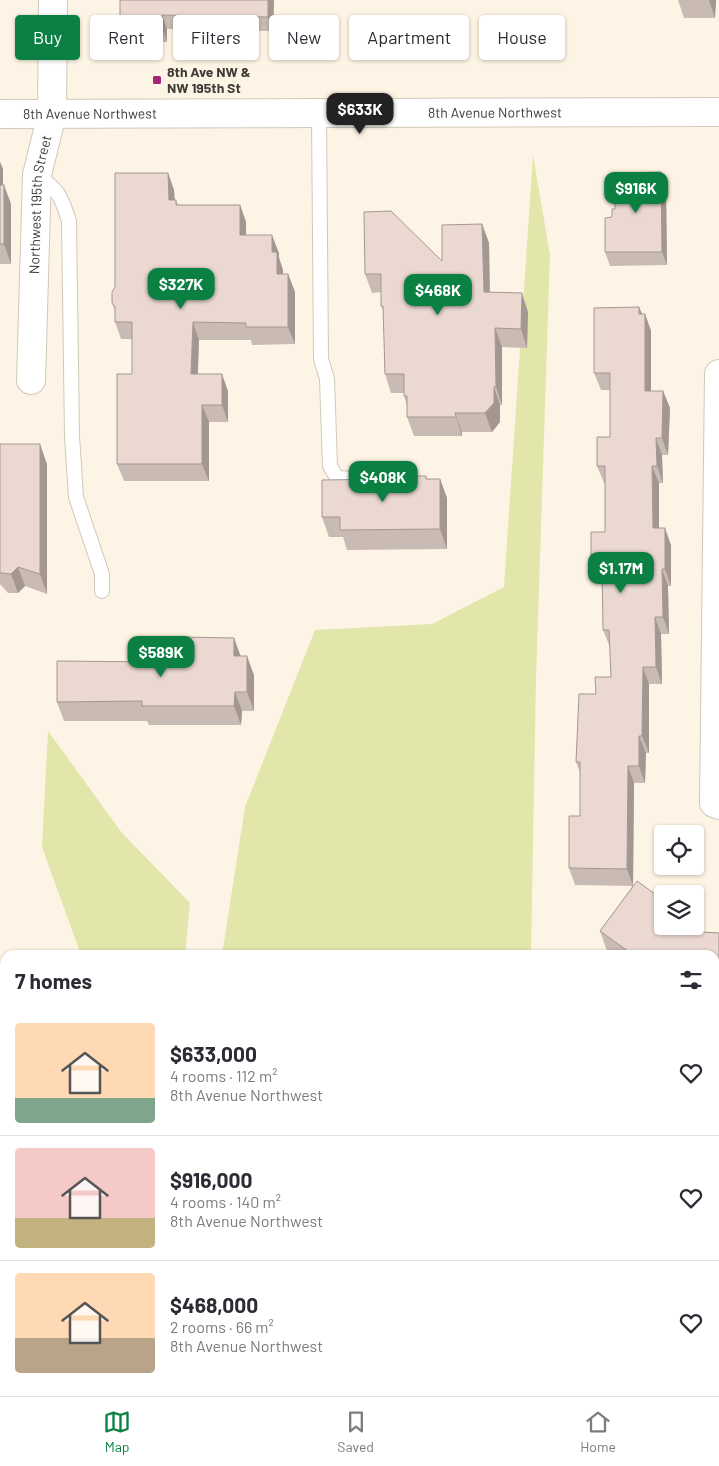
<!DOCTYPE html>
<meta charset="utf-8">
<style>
body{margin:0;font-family:Barlow,sans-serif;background:#f7f7f7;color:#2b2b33;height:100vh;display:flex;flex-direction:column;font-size:19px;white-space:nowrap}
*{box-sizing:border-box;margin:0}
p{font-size:16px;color:#7c7c81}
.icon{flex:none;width:28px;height:28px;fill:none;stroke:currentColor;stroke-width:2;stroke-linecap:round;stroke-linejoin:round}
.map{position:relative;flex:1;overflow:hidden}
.sheet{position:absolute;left:0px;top:950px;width:720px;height:446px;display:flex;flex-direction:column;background:#fff;border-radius:15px 15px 0 0;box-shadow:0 1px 4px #0004}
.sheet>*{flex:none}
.hud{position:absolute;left:15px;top:15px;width:690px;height:45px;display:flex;gap:10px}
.buttons{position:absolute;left:654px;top:825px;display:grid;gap:10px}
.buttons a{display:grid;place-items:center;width:50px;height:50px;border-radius:5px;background:#fff;box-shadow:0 1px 4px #0004;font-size:25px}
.price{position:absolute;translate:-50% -42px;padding:0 11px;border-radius:10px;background:#0b8043;color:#fff;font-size:16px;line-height:32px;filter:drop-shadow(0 1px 2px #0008)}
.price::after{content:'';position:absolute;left:50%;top:30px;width:15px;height:11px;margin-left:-8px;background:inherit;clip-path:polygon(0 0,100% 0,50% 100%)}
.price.selected{background:#222;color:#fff}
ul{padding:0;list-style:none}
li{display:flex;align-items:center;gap:15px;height:125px;padding:0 15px}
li+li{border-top:1px solid #e1e1e2}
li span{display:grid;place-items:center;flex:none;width:140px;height:100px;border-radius:5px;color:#555}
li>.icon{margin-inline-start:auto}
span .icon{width:60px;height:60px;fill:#fffc;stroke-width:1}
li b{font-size:21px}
h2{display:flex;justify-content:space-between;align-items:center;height:60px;padding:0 15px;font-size:21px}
.pill{padding:0 18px;border-radius:5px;background:#fff;box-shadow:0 1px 4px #0004;font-size:18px;line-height:45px}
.pill.selected{background:#0b8043;color:#fff}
.dock{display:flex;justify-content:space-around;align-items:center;height:70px;border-top:1px solid #e1e1e2;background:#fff;font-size:14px;color:#7c7c81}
.dock a{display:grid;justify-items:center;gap:2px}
.dock .selected{color:#0b8043}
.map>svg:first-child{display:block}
</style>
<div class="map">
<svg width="719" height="1396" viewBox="0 0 719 1396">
<rect width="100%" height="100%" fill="#fef4e5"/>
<!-- green -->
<g fill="#e2e6ab">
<polygon points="533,155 550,255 536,678 531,955 222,955 245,807 315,630 432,624 504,587"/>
<polygon points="48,731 122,833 190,903 185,955 81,955 42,847"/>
<polygon points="13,1391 94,1391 95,1395 103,1391 191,1391 189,1396 13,1396"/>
<polygon points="299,1391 452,1391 453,1396 297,1396"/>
</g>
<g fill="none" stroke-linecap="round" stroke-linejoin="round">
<defs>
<g id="service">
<polyline points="319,113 321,359 327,379 330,466 337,478 374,480"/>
<path d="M 37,175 C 58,190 61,195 69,221 L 72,436 L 76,497 L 102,574 L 102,591"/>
<polyline points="482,1391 484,1396"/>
</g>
<g id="minor">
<polyline points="719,374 714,803 719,805"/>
<path id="s1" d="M 31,380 L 37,175 L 52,114"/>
</g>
<polyline id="tertiary" points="52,114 53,0"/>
<g id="secondary">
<path id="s2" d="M 0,114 L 719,112"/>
</g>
</defs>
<!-- service casing -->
<use href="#service" stroke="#d1c8b9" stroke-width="16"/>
<!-- minor casing -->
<use href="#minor" stroke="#d1c8b9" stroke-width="30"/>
<!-- tertiary casing -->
<use href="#tertiary" stroke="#d1c8b9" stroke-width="30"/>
<!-- secondary casing -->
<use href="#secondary" stroke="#d1c8b9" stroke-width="30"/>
<!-- service -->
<use href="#service" stroke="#fff" stroke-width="14"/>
<!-- minor -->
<use href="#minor" stroke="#fff" stroke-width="28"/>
<!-- tertiary -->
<use href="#tertiary" stroke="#fff" stroke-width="28"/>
<!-- secondary -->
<use href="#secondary" stroke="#fff" stroke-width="28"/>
</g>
<!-- wall -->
<g fill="#c9bab4">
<polygon points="120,0 274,0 273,31 167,29 167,42 125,41 120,27"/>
<polygon points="678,0 716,0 715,18 684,18"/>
<polygon points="0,162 3,169 3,185 11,204 11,264 0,264"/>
<polygon points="168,173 174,190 175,200 176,200 178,205 240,205 246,222 246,235 279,253 279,258 283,270 283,274 288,274 295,292 295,344 252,345 251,340 199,340 198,374 228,391 228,422 209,422 209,481 124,481 117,464 132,374 132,339 121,339 115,322 115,311 112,303 115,287"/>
<polygon points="666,186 667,265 610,266 605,252 612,217 615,209"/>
<polygon points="482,224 489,243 490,293 528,312 527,348 502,347 502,405 500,405 500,422 492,432 462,432 462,436 414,436 407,417 407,405 404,396 404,393 391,393 385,374 384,312 381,306 381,292 372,293 365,274 442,261"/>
<polygon points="639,307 642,314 645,314 651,331 651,391 663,391 670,408 668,455 662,455 663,483 659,483 659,528 671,545 671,586 668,586 669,634 661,634 662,684 649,684 649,753 646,753 645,783 634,783 633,886 662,926 684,931 719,933 719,1011 715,1011 715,955 613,955 607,951 600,931 633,886 575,885 569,868 580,816 580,772 576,762 596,694 611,677 610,647 603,630 603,582 597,582 591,565 605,532 605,483 604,483 597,466 610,437 610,390 601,390 594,373"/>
<polygon points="0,444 47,464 47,594 25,586 18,593 8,593 0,584"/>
<polygon points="426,476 427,479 440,479 447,498 447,549 347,550 343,537 329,537 322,517 395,479"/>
<polygon points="234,638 240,656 254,675 254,711 242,711 241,725 149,725 147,721 64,721 57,702 157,662 185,654"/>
<rect x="0" y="1010" width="5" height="74"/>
<rect x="715" y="1139" width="4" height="50"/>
<polygon points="715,1231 716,1231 719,1239 719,1319 715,1319"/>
</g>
<!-- shaded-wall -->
<g fill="#a49792">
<polygon points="268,0 274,0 273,31 268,17"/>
<polygon points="709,0 716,0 715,18"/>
<polygon points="162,15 167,29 167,42 162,28"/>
<polygon points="0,162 3,169 3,204 0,196"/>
<polygon points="661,172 666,186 667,265 662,252"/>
<polygon points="168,173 174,190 175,217 169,200"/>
<polygon points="4,185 11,204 11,264 4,244"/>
<polygon points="240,205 246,222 246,253 240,235"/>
<polygon points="482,224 489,243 490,311 484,292"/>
<polygon points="272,235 279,253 279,258 283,270 283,292 277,274 272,252"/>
<polygon points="288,274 295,292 295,344 288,327"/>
<polygon points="522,293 528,312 527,348 521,329"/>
<polygon points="639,307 645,321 645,314 651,331 651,408 645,391"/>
<polygon points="193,322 199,340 197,391 191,374"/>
<polygon points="495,328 502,347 502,405 496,387"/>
<polygon points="222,374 228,391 228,422 222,405"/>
<polygon points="494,387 500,405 500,422 492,432 485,413"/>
<polygon points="663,391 670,408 668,455 662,438"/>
<polygon points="202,405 209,422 209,481 202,464"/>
<polygon points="455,413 462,432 462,436 456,417"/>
<polygon points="656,438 662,455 663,483 657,466"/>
<polygon points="40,444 47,464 47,594 40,574"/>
<polygon points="652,466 659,483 659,545 653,528"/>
<polygon points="440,479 447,498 447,549 440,529"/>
<polygon points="665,528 671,545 671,586 665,569"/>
<polygon points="18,567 25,586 18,593 11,574"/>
<polygon points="662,569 668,586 669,634 663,617"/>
<polygon points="655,617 661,634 662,684 656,667"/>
<polygon points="234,638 241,657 234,656"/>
<polygon points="247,656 254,675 254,711 247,692"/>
<polygon points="643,667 649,684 649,753 642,736"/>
<polygon points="235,692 242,711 241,725 234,706"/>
<polygon points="639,736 646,753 645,783 639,766"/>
<polygon points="628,766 634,783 633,886 627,869"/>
<polygon points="662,907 662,926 657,914"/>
<polygon points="716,1231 719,1239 719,1247 717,1241"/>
<rect x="258" y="1391" width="5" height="5"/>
</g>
<!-- building -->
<g fill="#ead8d1" stroke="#a49792">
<polygon points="120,0 268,0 268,17 162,15 162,28 120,27"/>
<polygon points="661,172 662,252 605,252 605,218 612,217 612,209 615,209 614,173"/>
<polygon points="115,173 168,173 169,200 176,200 176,205 240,205 240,235 272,235 272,252 277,252 277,274 288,274 288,327 246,327 246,323 193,322 191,374 222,374 222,405 202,405 202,464 117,464 117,374 132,374 132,322 115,322 115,307 112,303 112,292 115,287"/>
<rect x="0" y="185" width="4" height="59"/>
<polygon points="391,211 442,261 442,225 482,224 484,292 522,293 521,329 495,328 496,387 494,387 494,403 485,413 455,413 456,417 407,417 407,396 404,396 404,374 385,374 383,306 381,306 381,274 365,274 364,212"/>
<polygon points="639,307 639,314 645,314 645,391 663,391 662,438 656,438 657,466 652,466 653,528 665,528 665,569 662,569 663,617 655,617 656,667 643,667 642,736 639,736 639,766 628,766 627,869 569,868 569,816 580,816 580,762 576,762 579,694 596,694 595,677 611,677 609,630 603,630 602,565 591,565 591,532 605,532 605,466 597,466 597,437 610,437 610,373 594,373 594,308"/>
<polygon points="0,444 40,444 40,574 18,567 11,574 1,573 0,572"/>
<polygon points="395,476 426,476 426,479 440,479 440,529 340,530 340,517 322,517 322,480 395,479"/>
<polygon points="184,637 234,638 234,656 247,656 247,692 235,692 234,706 142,706 142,701 57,702 57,661 157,662 157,654 185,654"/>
<polygon points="637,881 662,899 662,907 657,914 662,917 662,926 679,926 684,931 719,933 719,992 715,992 715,955 632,955 632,954 600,931"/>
<polygon points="0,1010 5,1010 5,1064 0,1065"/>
<rect x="715" y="1139" width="4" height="36"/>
<polygon points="715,1231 716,1231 717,1241 719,1241 719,1300 715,1300"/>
<rect x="185" y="1391" width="73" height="5"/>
</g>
<!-- markers -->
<rect fill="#a62473" stroke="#fef4e5" stroke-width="2" x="152" y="75" width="10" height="10" rx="2.5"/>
<g text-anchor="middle" stroke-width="4.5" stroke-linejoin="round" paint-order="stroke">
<!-- poi labels -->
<g font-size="14" font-weight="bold" fill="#3f3b36" stroke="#fef4e5" text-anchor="start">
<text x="167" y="77">8th Ave NW &amp;<tspan x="167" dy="16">NW 195th St</tspan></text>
</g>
<!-- street labels -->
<g font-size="14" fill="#3f3b36" stroke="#fef4e5">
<text dy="5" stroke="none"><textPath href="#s2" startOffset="495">8th Avenue Northwest</textPath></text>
<text dy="5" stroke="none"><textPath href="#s2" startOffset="90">8th Avenue Northwest</textPath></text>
<text dy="5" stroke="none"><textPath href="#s1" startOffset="176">Northwest 195th Street</textPath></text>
</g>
</g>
</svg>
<div class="buttons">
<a><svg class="icon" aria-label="locate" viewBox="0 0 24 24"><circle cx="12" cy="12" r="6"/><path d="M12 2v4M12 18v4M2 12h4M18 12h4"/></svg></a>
<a><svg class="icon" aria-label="layers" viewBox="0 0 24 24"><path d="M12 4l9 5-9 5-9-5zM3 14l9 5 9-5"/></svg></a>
</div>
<b class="price selected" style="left:360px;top:135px">$633K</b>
<b class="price" style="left:636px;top:214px">$916K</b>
<b class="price" style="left:181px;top:310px">$327K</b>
<b class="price" style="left:438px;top:316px">$468K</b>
<b class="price" style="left:383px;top:503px">$408K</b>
<b class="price" style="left:621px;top:594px">$1.17M</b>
<b class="price" style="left:161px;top:678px">$589K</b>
<div class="hud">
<a class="pill selected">Buy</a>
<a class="pill">Rent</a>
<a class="pill">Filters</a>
<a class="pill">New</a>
<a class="pill">Apartment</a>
<a class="pill">House</a>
</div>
<section class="sheet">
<h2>7 homes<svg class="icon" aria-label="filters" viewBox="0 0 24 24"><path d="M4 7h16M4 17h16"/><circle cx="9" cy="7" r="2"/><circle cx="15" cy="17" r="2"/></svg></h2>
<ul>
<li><span style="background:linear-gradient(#ffd9b3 75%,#7fa58c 0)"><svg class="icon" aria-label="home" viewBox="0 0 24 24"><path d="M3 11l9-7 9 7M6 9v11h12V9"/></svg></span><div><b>$633,000</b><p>4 rooms · 112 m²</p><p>8th Avenue Northwest</p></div><svg class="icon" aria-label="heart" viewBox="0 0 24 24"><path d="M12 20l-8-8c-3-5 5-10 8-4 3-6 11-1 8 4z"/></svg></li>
<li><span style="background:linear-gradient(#f6c9c9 70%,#c2b280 0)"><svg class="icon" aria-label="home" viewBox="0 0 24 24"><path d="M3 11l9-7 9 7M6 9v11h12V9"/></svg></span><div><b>$916,000</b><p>4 rooms · 140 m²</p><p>8th Avenue Northwest</p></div><svg class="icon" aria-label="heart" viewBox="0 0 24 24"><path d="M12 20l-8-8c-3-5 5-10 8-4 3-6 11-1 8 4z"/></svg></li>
<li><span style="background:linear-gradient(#ffd9b3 65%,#b9a48a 0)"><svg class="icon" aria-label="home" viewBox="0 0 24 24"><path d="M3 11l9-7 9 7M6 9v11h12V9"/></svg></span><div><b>$468,000</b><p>2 rooms · 66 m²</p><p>8th Avenue Northwest</p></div><svg class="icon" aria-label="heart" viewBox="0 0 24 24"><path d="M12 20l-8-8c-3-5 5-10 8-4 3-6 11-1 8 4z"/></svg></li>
</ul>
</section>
</div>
<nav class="dock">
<a class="selected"><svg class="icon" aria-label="map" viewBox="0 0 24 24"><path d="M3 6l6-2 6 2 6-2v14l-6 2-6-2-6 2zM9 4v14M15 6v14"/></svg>Map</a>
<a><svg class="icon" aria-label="saved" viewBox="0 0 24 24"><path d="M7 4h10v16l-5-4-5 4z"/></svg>Saved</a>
<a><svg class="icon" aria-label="home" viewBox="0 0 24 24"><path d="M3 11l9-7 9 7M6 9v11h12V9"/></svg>Home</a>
</nav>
